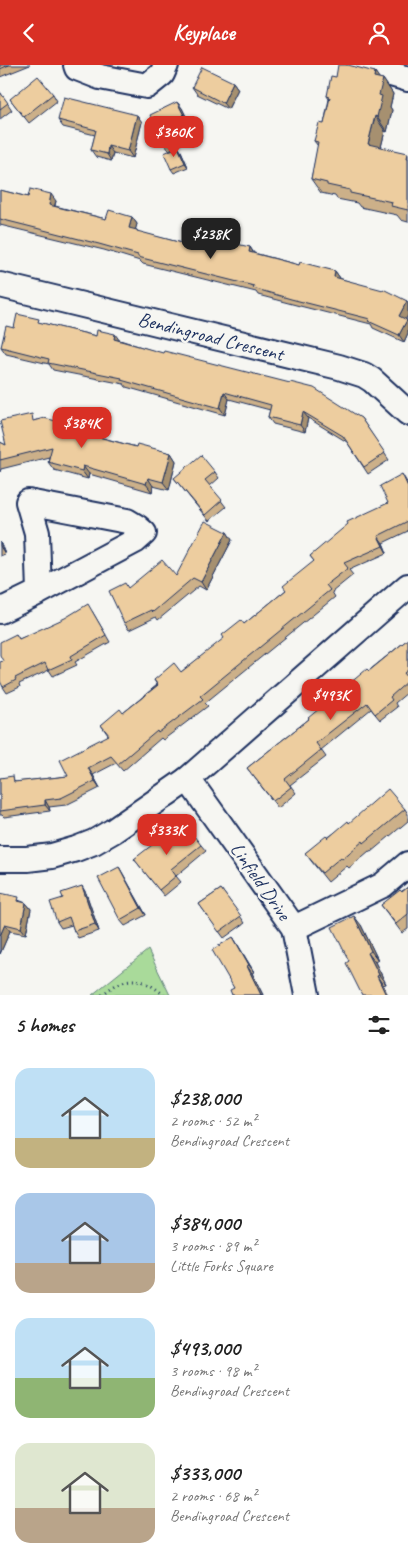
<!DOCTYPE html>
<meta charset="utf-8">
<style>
body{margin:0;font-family:Caveat,sans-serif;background:#f6f6f6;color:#222;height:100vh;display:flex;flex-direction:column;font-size:19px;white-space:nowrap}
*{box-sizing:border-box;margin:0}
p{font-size:16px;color:#767676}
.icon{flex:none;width:28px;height:28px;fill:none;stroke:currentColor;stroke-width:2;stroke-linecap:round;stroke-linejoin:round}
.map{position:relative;height:930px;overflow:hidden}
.drawer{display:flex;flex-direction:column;background:#fff;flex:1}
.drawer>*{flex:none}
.price{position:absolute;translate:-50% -42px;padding:0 11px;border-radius:10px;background:#d93025;color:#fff;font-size:16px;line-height:32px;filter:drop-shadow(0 1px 2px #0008)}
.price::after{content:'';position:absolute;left:50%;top:30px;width:15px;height:11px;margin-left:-8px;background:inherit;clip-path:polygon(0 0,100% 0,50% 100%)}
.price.active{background:#222;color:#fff}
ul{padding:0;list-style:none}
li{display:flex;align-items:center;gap:15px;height:125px;padding:0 15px}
li span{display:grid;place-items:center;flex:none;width:140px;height:100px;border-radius:15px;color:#555}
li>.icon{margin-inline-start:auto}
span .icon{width:60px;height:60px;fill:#fffc;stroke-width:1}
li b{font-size:21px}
h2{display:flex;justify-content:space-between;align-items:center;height:60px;padding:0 15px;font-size:21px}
header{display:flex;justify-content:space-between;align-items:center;height:65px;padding:0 15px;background:#d93025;color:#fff;font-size:22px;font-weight:700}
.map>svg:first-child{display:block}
</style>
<header><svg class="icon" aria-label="back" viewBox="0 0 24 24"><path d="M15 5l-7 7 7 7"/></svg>Keyplace<svg class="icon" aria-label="person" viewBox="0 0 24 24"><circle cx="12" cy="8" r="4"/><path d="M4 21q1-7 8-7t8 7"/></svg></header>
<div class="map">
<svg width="408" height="930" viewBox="0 0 408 930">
<rect width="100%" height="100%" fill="#f6f6f2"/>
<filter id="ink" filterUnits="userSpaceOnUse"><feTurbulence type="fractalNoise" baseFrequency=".02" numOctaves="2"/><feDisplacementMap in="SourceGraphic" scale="10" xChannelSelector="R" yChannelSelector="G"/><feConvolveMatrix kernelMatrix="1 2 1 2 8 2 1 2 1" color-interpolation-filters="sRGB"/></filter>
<g filter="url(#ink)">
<!-- green -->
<polygon fill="#a9da9a" stroke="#62847c" points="148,885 170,930 92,930"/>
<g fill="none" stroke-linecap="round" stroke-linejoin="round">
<defs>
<g id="minor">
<polyline points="76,0 77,3 100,12 147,21 162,9 166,0"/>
<polyline points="360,0 408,14"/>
<polyline points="0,220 339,302 364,310 372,315 408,348"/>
<polyline points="0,546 39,527 135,476 144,468 137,462 127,456 28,437 37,468 39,527"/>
<polyline points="188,714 294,863 307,930"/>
<polyline points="0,794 27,794 52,791 76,784 94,777 113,766 188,714 408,521"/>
<polyline points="294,863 383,820 408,799"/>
</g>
</defs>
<!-- minor casing -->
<use href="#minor" stroke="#1b2f5e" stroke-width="28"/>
<!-- path -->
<path stroke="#1b2f5e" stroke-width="3" stroke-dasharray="1 4" stroke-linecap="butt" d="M 102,930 C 126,910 140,910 164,930"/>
<!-- minor -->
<use href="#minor" stroke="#f6f6f2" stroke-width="24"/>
</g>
<!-- wall -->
<g fill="#ccb089" stroke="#1b2f5e">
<polygon points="0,0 30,0 0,12"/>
<polygon points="375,7 379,14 383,14 393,29 390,42 392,45 387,67 385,66 381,82 408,89 408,157 401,155 397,150 360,142 357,138 337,134 335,131 321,128 311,114 318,81 314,76 324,59 329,34 327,31 336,12"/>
<polygon points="233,17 238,24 228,44 197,29 192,22"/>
<polygon points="0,27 12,45 0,54"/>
<polygon points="53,29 57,36 29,58 10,34"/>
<polygon points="177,37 182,43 192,64 183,69 187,76 169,85 164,79"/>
<polygon points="58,55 142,57 133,93 113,88 111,96 96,92 91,85 95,70 63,62"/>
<polygon points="178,82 181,86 188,102 174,108 171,104"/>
<polygon points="0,125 28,132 56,136 55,141 106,154 132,152 137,159 135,165 137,165 138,167 182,178 250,182 254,188 299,200 335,206 340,213 339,213 407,236 408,237 408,250 406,254 408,257 408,268 404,277 373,263 371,259 296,240 258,230 256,227 143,199 140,196 104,185 0,160"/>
<polygon points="41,258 96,271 120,275 361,353 389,395 368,409 347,377 308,353 305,367 273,359 268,352 270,345 229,334 225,350 126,322 124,319 53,305 49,299 6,289 1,282 14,263"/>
<polygon points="36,355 92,365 96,371 136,382 171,388 176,396 169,425 153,421 152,427 89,409 88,414 54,405 48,397 49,392 1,404 0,407 0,377 6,380"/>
<polygon points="215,407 219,413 210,421 226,442 209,456 174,413"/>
<polygon points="402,409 408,419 408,466 383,478 387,488 349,505 353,510 332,527 335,532 205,638 208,641 163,675 161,673 123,706 116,698 93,710 100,723 66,740 49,742 50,746 4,752 2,750 0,750 0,713 16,717 68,711 108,670 101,660 123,648 157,620 154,615 181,607 244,559 286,525 314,496 310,491 388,438"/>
<polygon points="227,467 232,475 206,525 199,521 158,555 156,552 129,565 124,558 128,523 176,511"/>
<polygon points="0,477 5,489 0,491"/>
<polygon points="92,546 110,577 75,597 77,600 53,611 49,605 19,619 20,622 7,628 3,622 3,596 16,569 19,574"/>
<polygon points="408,574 408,627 395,638 397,642 380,655 371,644 321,685 326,692 290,720 296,728 278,743 247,703 309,654"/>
<polygon points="405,744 408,749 408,756 371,787 369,786 349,803 347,801 328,817 312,797 305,788 349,758"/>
<polygon points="175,772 201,780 206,786 176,811 181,817 164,831 134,794"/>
<polygon points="119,802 123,809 146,850 125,861 120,855"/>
<polygon points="408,822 408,864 402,868 381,840"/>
<polygon points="221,824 245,858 224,873 199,839"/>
<polygon points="0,828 26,838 31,844 26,869 10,866 0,889"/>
<polygon points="86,828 99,866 78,873 74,866 72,860 61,863 57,857"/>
<polygon points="361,860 378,895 375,897 386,919 383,920 349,896"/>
<polygon points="233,872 254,907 252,908 263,930 232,930 234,923"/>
</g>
<!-- shaded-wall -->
<g fill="#a6906f" stroke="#1b2f5e">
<polygon points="375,7 382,17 383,14 393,29 390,42 392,45 387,67 377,52 374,12"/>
<polygon points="233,17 238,24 228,44 223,38"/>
<polygon points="177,37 182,43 192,64 188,58"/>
<polygon points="137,50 142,57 133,93 128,86"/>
<polygon points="375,51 385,66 378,94 368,79"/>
<polygon points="108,81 113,88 111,96 107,89"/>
<polygon points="178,82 181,86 188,102 185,98"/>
<polygon points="51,129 56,136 53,146 49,140"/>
<polygon points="132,152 137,159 134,170 129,163"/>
<polygon points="250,182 254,189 249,187"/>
<polygon points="335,206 340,213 338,218 334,212"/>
<polygon points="407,236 408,237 408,250 404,258 399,251"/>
<polygon points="407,255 408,257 408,268 404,277 399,270"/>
<polygon points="115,269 120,276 114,274"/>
<polygon points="224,327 229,334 225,350 220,343"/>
<polygon points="303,347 308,353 305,367 300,360"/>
<polygon points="92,365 98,373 91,370"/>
<polygon points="171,388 176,396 169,425 163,417"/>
<polygon points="83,401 89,409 88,414 82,406"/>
<polygon points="148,413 153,421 152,427 146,419"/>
<polygon points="227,467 232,475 206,525 201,517"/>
<polygon points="378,471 383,478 387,488 383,481"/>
<polygon points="0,477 5,489 0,481"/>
<polygon points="88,703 93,710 100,723 95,716"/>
<polygon points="45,735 49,742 50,746 45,740"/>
<polygon points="119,802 123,809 146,850 141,843"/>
<polygon points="82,821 86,828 99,866 95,859"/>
<polygon points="26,838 31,844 26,869 21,863"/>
<polygon points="354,851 361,860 378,895 371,886"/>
<polygon points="5,859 10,866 0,889 0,871"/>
<polygon points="233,872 238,880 254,907 249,900"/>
<polygon points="368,888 375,897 386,919 379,910"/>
<polygon points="247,901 252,908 263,930 261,930"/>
<polygon points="377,911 383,920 388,930 386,930"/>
</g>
<!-- building -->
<g fill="#edcd9f" stroke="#1b2f5e">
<polygon points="0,0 9,0 0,4"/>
<polygon points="338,0 348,0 375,7 374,12 383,14 379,30 382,31 377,52 375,51 368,79 408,88 407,93 408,93 408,145 391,141 392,137 350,128 350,125 327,120 327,118 311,114 318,77 314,76 319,58 324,59 330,32 327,31 331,11 336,12"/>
<polygon points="202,2 233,17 223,38 192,22"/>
<polygon points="38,11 53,29 24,52 10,34"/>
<polygon points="0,27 8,38 0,44"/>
<polygon points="64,32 137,50 128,86 108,81 107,89 91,85 96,65 58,55"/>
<polygon points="177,37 188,58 179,62 182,69 164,79 150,50"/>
<polygon points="178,82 185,98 171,104 164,88"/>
<polygon points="30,124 51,129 49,140 106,154 109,145 132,152 129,163 137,165 137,166 182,178 184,169 231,181 232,178 250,182 249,187 299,200 300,197 335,206 334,212 383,225 383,224 407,236 399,251 407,255 399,270 368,256 370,254 291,234 253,223 254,221 138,192 138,190 99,179 0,154 0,125 28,132"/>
<polygon points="17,249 39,254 38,257 96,271 97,265 115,269 114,274 163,288 164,286 290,318 290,317 314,323 361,353 385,388 364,402 343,371 303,347 300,360 268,352 271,340 224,327 220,343 121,315 122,313 48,298 49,294 1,282 6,261 14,263"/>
<polygon points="32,349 33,356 44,353 92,365 91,370 136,382 137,379 171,388 163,417 148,413 146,419 83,401 82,406 48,397 52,382 0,395 0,377 6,380 0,356"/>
<polygon points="201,390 215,407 205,415 222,435 205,450 174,413"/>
<polygon points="402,409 408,422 408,456 378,471 383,481 344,498 348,503 326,520 330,525 200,631 203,634 158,668 157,666 118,699 111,691 88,703 95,716 61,733 45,735 45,740 0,746 0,713 13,711 14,717 68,711 60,695 109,670 101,660 120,644 123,648 158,620 154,615 174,598 181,607 224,573 222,570 241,555 244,559 286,525 283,521 314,496 310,491 348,459 347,457 388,438 380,421"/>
<polygon points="205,456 227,467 201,517 193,513 153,547 151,545 124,558 109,526 125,518 128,523 162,495 176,511"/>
<polygon points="88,539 106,570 71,591 72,594 48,605 45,598 15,613 16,615 3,622 0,616 0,597 3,596 0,590 0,577 16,569 19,574 65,553"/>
<polygon points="408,574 408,605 404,608 408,613 408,616 390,632 392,635 375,649 367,638 316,678 321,685 285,714 291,722 273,736 247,703 309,654 308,653 367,604 369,606"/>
<polygon points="388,724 405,744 364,778 363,776 342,794 341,792 322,808 305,788 326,771 328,773 348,756 349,758"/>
<polygon points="187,762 201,780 171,804 176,811 159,825 134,794 170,766 175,772"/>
<polygon points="119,802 141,843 120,855 98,813"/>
<polygon points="82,821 95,859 74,866 69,852 57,857 50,837 63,833 61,828"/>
<polygon points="408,822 408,849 396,859 381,840 400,825 402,827"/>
<polygon points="221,824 241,851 219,867 199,839"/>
<polygon points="0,828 19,832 18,836 26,838 21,863 5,859 0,871"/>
<polygon points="354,851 371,886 368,888 379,910 377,911 386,930 362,930 346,898 349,896 332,862"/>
<polygon points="233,872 249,900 247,901 261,930 232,930 230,925 234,923 212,885"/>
</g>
</g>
<g text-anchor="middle" stroke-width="5" stroke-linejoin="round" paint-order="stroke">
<!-- street labels -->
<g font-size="20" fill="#1b2f5e" stroke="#f6f6f2">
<text transform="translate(211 271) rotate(14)" y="7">Bendingroad Crescent</text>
<text transform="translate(261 816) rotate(55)" y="7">Linfield Drive</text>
</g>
</g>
</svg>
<b class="price" style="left:174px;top:93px">$360K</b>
<b class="price active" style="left:211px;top:195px">$238K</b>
<b class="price" style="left:82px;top:384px">$384K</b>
<b class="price" style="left:331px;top:656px">$493K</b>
<b class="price" style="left:167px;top:791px">$333K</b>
</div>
<section class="drawer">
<h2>5 homes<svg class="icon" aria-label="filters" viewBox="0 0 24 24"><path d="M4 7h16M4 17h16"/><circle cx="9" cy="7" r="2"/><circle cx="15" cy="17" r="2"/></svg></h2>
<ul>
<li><span style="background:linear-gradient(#bfe0f5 70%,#c2b280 0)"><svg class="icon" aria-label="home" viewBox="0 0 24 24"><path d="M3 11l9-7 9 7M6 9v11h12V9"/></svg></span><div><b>$238,000</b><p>2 rooms · 52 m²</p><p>Bendingroad Crescent</p></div></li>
<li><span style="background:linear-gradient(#a9c7e8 70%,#b9a48a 0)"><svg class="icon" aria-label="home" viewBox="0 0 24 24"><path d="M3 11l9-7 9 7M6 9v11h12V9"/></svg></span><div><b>$384,000</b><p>3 rooms · 89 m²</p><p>Little Forks Square</p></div></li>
<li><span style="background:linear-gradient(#bfe0f5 60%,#8fb573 0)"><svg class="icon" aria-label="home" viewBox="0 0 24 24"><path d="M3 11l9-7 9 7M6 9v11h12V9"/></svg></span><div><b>$493,000</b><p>3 rooms · 98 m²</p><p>Bendingroad Crescent</p></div></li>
<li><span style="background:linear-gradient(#dfe7d0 65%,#b9a48a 0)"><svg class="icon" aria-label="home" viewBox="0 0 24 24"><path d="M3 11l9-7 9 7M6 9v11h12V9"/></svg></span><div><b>$333,000</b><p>2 rooms · 68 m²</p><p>Bendingroad Crescent</p></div></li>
</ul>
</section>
